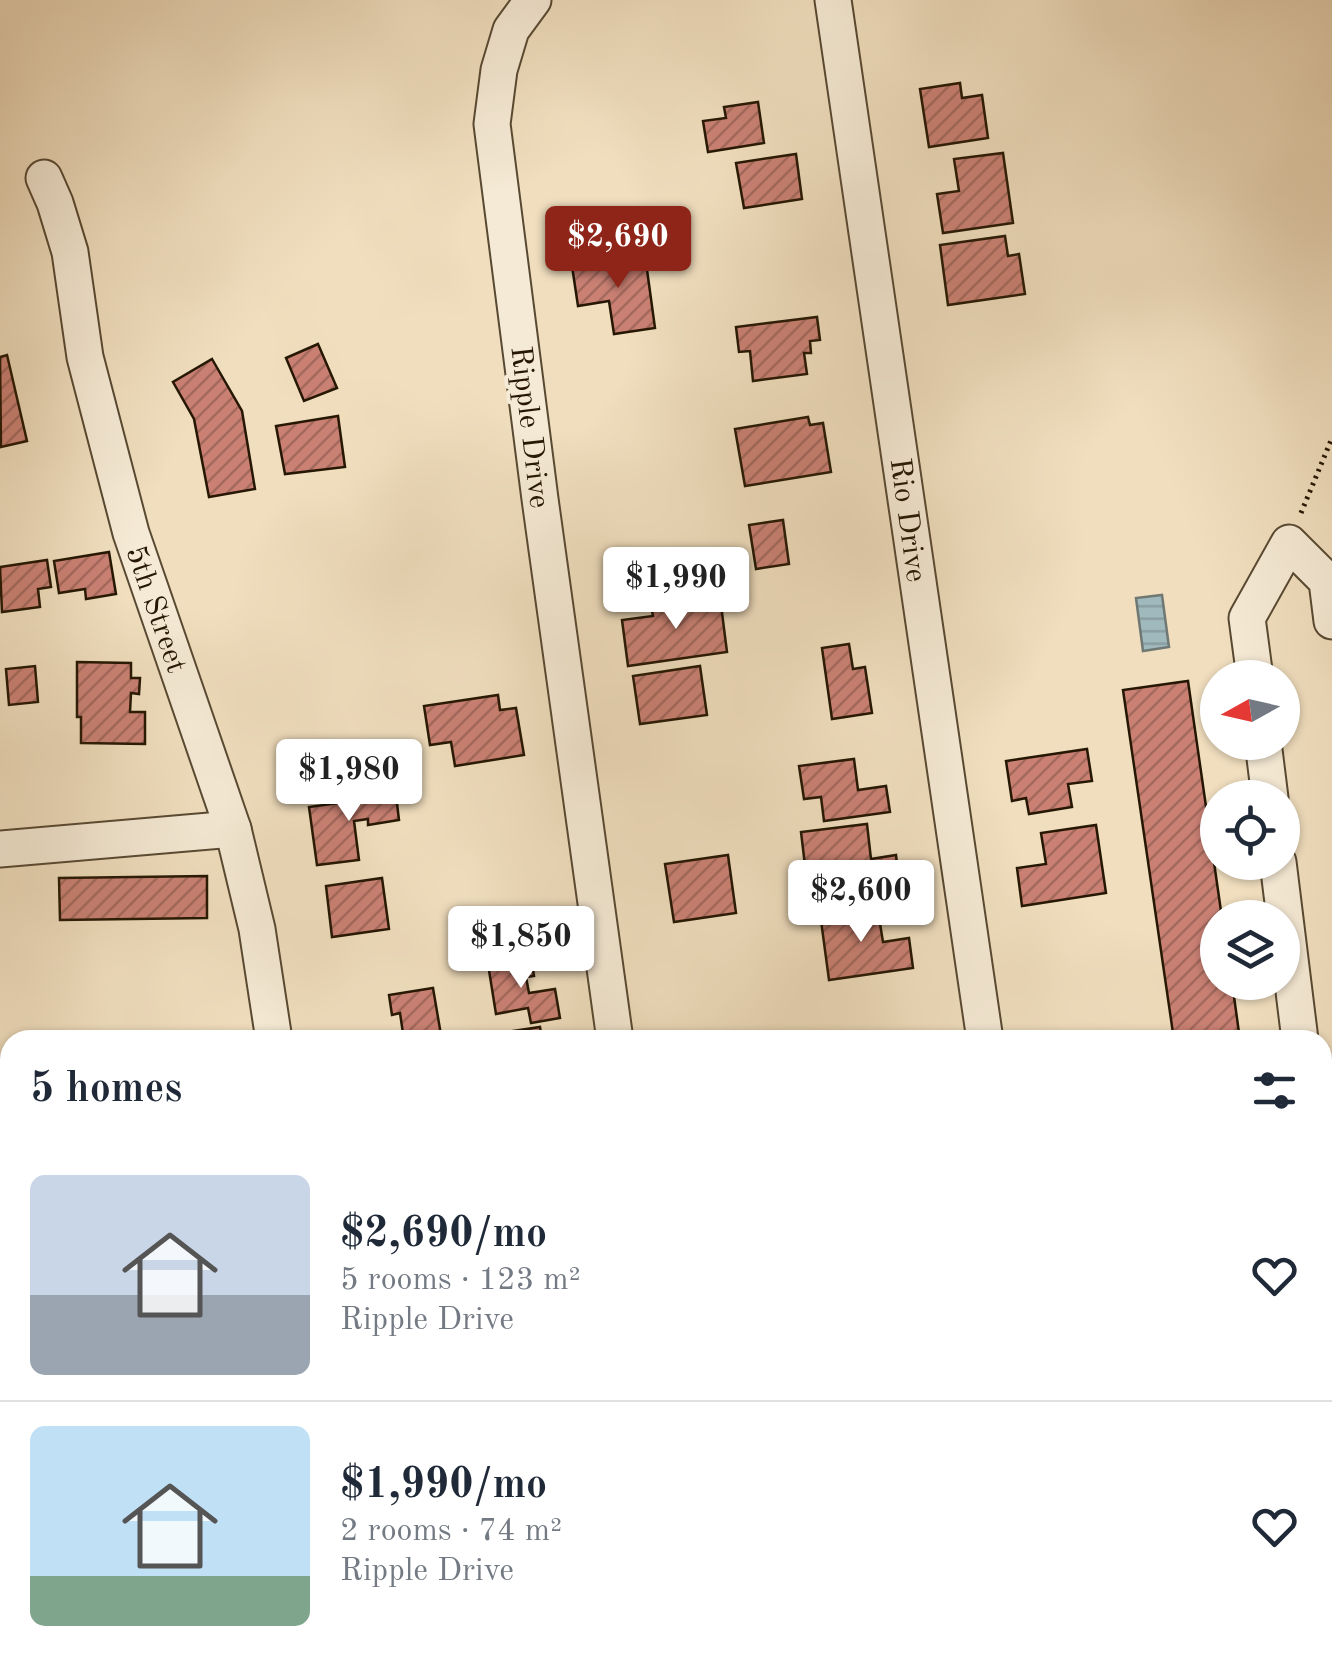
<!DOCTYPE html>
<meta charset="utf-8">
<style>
body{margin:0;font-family:"Old Standard TT",serif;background:#f6f6f7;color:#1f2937;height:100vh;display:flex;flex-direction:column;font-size:38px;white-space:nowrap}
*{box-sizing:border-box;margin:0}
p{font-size:32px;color:#747a83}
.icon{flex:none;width:55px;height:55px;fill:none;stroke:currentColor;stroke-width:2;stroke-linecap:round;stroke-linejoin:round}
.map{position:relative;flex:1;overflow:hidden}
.details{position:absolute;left:0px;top:1030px;width:1332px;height:640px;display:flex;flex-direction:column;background:#fff;border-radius:30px 30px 0 0;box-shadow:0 2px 8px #0004}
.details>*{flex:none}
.needle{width:65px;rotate:262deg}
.fabs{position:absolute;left:1200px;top:660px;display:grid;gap:20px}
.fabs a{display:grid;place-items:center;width:100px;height:100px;border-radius:50%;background:#fff;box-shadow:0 2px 8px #0004;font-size:50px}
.price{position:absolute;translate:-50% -85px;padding:0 22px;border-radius:10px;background:#fff;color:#222;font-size:32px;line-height:65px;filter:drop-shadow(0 2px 5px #0008)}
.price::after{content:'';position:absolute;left:50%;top:60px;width:30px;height:22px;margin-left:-15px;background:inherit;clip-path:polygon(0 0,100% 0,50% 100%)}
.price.selected{background:#8f2418;color:#fff}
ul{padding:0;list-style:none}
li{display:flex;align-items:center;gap:30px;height:250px;padding:0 30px}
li+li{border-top:2px solid #e0e1e3}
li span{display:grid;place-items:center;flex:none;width:280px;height:200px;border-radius:15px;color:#555}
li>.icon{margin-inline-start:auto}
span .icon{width:120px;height:120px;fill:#fffc;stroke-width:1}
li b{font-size:42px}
h2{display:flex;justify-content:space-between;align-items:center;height:120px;padding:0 30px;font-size:42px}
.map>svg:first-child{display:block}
</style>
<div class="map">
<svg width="1332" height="1670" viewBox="0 0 1332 1670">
<defs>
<pattern id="water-rules" width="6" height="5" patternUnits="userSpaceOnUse" patternTransform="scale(2.5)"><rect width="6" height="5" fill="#a0b9bd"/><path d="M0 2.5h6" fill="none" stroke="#8a9ea1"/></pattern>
<pattern id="building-hatch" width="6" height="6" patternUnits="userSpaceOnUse" patternTransform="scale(2.5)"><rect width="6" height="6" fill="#ca8174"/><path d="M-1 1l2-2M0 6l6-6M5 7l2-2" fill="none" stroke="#a4695d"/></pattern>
</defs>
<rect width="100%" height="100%" fill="#f0debe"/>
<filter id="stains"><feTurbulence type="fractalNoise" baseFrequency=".002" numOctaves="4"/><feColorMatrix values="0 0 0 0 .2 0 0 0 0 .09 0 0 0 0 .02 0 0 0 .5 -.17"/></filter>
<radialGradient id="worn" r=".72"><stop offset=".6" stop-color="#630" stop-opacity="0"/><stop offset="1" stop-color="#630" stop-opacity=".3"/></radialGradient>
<!-- water -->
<polygon fill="url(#water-rules)" stroke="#6f7873" stroke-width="2.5" points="1162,595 1169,647 1143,651 1136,598"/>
<!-- building -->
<g fill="url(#building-hatch)" stroke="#251703" stroke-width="2.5">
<polygon points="960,83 962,98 982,95 988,138 929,147 920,89"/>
<polygon points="758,102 764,143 708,152 703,121 726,118 724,107"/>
<polygon points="1003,153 1013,223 943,233 937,194 959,191 954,159"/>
<polygon points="796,154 802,199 744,208 736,163"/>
<polygon points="1005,236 1008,256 1019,254 1025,294 948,305 940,245"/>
<polygon points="645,255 655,328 614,334 609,301 578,306 572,266"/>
<polygon points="817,317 820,340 810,341 811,353 804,353 807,374 753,381 750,351 739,352 736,327"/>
<polygon points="318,344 337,388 304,401 286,358"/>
<polygon points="7,355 27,441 1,447 0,357"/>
<polygon points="212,359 242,411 255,489 209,497 194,419 173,382"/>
<polygon points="338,416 345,467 285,474 276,426"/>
<polygon points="808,417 810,425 823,423 831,472 745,486 735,429"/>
<polygon points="783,520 789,564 756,569 749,525"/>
<polygon points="109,552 116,594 86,599 85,589 59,593 54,561"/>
<polygon points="47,560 51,587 38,589 40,607 2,612 0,567"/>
<polygon points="720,597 727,652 628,666 622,620 653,616 651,606"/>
<polygon points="849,644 853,669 865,667 872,713 832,719 822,648"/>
<polygon points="77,662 131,663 131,678 140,678 139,694 131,693 130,712 145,712 145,744 81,743 81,717 77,717"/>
<polygon points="35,666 38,702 9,705 6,669"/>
<polygon points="700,666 707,715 640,724 633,676"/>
<polygon points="1188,681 1222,918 1218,918 1218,982 1232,982 1240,1040 1174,1040 1123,690"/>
<polygon points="498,695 500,710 516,708 524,755 455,766 451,742 430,745 424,706"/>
<polygon points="1087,749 1092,781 1068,784 1072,807 1029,814 1026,798 1012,801 1006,761"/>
<polygon points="854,759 858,790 886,786 890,812 824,821 821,797 804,799 799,766"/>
<polygon points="395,787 399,820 368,825 368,819 354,821 359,860 317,865 309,807 360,800 359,792"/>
<polygon points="867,824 871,859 896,855 900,888 809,899 801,832"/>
<polygon points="1096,825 1106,893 1022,906 1017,868 1046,864 1041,833"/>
<polygon points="728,855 736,913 674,922 665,864"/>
<polygon points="207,876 207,918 60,920 59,878"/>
<polygon points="382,878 389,929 332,937 326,886"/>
<polygon points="877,905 883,942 909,938 913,968 829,980 820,913"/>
<polygon points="531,957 534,976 526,977 529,993 555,989 560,1018 531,1023 528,1008 496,1014 488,964"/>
<polygon points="433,988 441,1035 404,1040 400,1013 392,1015 389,995"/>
<polygon points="540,1027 542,1040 495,1040 494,1034"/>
<rect x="1322" y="1527" width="10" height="99"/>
</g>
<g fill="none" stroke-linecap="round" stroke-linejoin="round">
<defs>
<g id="minor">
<polyline points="533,0 511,30 499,70 492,124 540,499 615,1040"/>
<polyline points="833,0 985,1040"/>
<polyline points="44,178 55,203 70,252 85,357 131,533 233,829 257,929 274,1040"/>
<polyline points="1255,678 1247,618 1289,543 1327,581 1332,621"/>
<polyline points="1263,742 1270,798"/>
<polyline points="0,849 233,829"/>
<polyline points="1278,862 1300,1040"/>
<polyline points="0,1099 10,1099"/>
<polyline points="1322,1214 1332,1281"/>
<polyline points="1322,1460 1332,1460"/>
<polyline points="0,1461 10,1460"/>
<polyline points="1322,1641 1332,1641"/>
<polyline points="0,1653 10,1653"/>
<polyline points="1195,1660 1195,1670"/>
<polyline points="386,1666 831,1664"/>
<polyline points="913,1670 913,1660"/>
<polyline points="1268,1670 1268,1660"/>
</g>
</defs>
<!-- minor casing -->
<use href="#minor" stroke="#584932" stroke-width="39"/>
<!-- path -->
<polyline stroke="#251703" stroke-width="5" stroke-dasharray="2.5 5" stroke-linecap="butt" points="1301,513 1332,438"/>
<!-- minor -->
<use href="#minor" stroke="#f5ead5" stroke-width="35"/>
</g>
<g text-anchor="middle" stroke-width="8" stroke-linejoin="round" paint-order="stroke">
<!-- street labels -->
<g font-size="30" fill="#251703" stroke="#f5ead5">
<text transform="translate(531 427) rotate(83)" y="10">Ripple Drive</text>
<text transform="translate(909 520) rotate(82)" y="10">Rio Drive</text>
<text transform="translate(157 609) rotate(71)" y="10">5th Street</text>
</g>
</g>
<rect width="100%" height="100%" filter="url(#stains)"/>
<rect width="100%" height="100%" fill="url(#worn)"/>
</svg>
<div class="fabs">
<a><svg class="needle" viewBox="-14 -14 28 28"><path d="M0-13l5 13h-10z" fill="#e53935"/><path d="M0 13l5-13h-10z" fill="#747a83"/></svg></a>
<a><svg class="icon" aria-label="locate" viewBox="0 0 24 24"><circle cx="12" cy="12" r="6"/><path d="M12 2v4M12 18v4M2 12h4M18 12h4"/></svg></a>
<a><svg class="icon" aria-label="layers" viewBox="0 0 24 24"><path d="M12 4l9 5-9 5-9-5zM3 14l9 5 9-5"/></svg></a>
</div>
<b class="price selected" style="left:618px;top:291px">$2,690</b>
<b class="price" style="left:676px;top:632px">$1,990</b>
<b class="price" style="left:349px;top:824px">$1,980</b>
<b class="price" style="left:861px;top:945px">$2,600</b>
<b class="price" style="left:521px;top:991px">$1,850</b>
<section class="details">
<h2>5 homes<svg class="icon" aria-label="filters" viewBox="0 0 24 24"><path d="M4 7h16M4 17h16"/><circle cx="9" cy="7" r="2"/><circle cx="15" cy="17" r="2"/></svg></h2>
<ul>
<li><span style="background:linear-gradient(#c9d6e8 60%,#9aa5b1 0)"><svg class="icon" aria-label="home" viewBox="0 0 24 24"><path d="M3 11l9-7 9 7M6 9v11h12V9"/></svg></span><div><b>$2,690/mo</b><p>5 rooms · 123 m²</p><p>Ripple Drive</p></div><svg class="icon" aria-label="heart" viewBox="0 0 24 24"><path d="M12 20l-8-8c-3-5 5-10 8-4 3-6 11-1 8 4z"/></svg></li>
<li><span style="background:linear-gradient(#bfe0f5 75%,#7fa58c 0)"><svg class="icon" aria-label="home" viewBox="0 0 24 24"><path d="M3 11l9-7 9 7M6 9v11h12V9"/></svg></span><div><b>$1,990/mo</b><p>2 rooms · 74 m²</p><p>Ripple Drive</p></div><svg class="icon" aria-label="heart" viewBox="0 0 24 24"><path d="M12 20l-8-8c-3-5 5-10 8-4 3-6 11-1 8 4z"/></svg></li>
</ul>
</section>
</div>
